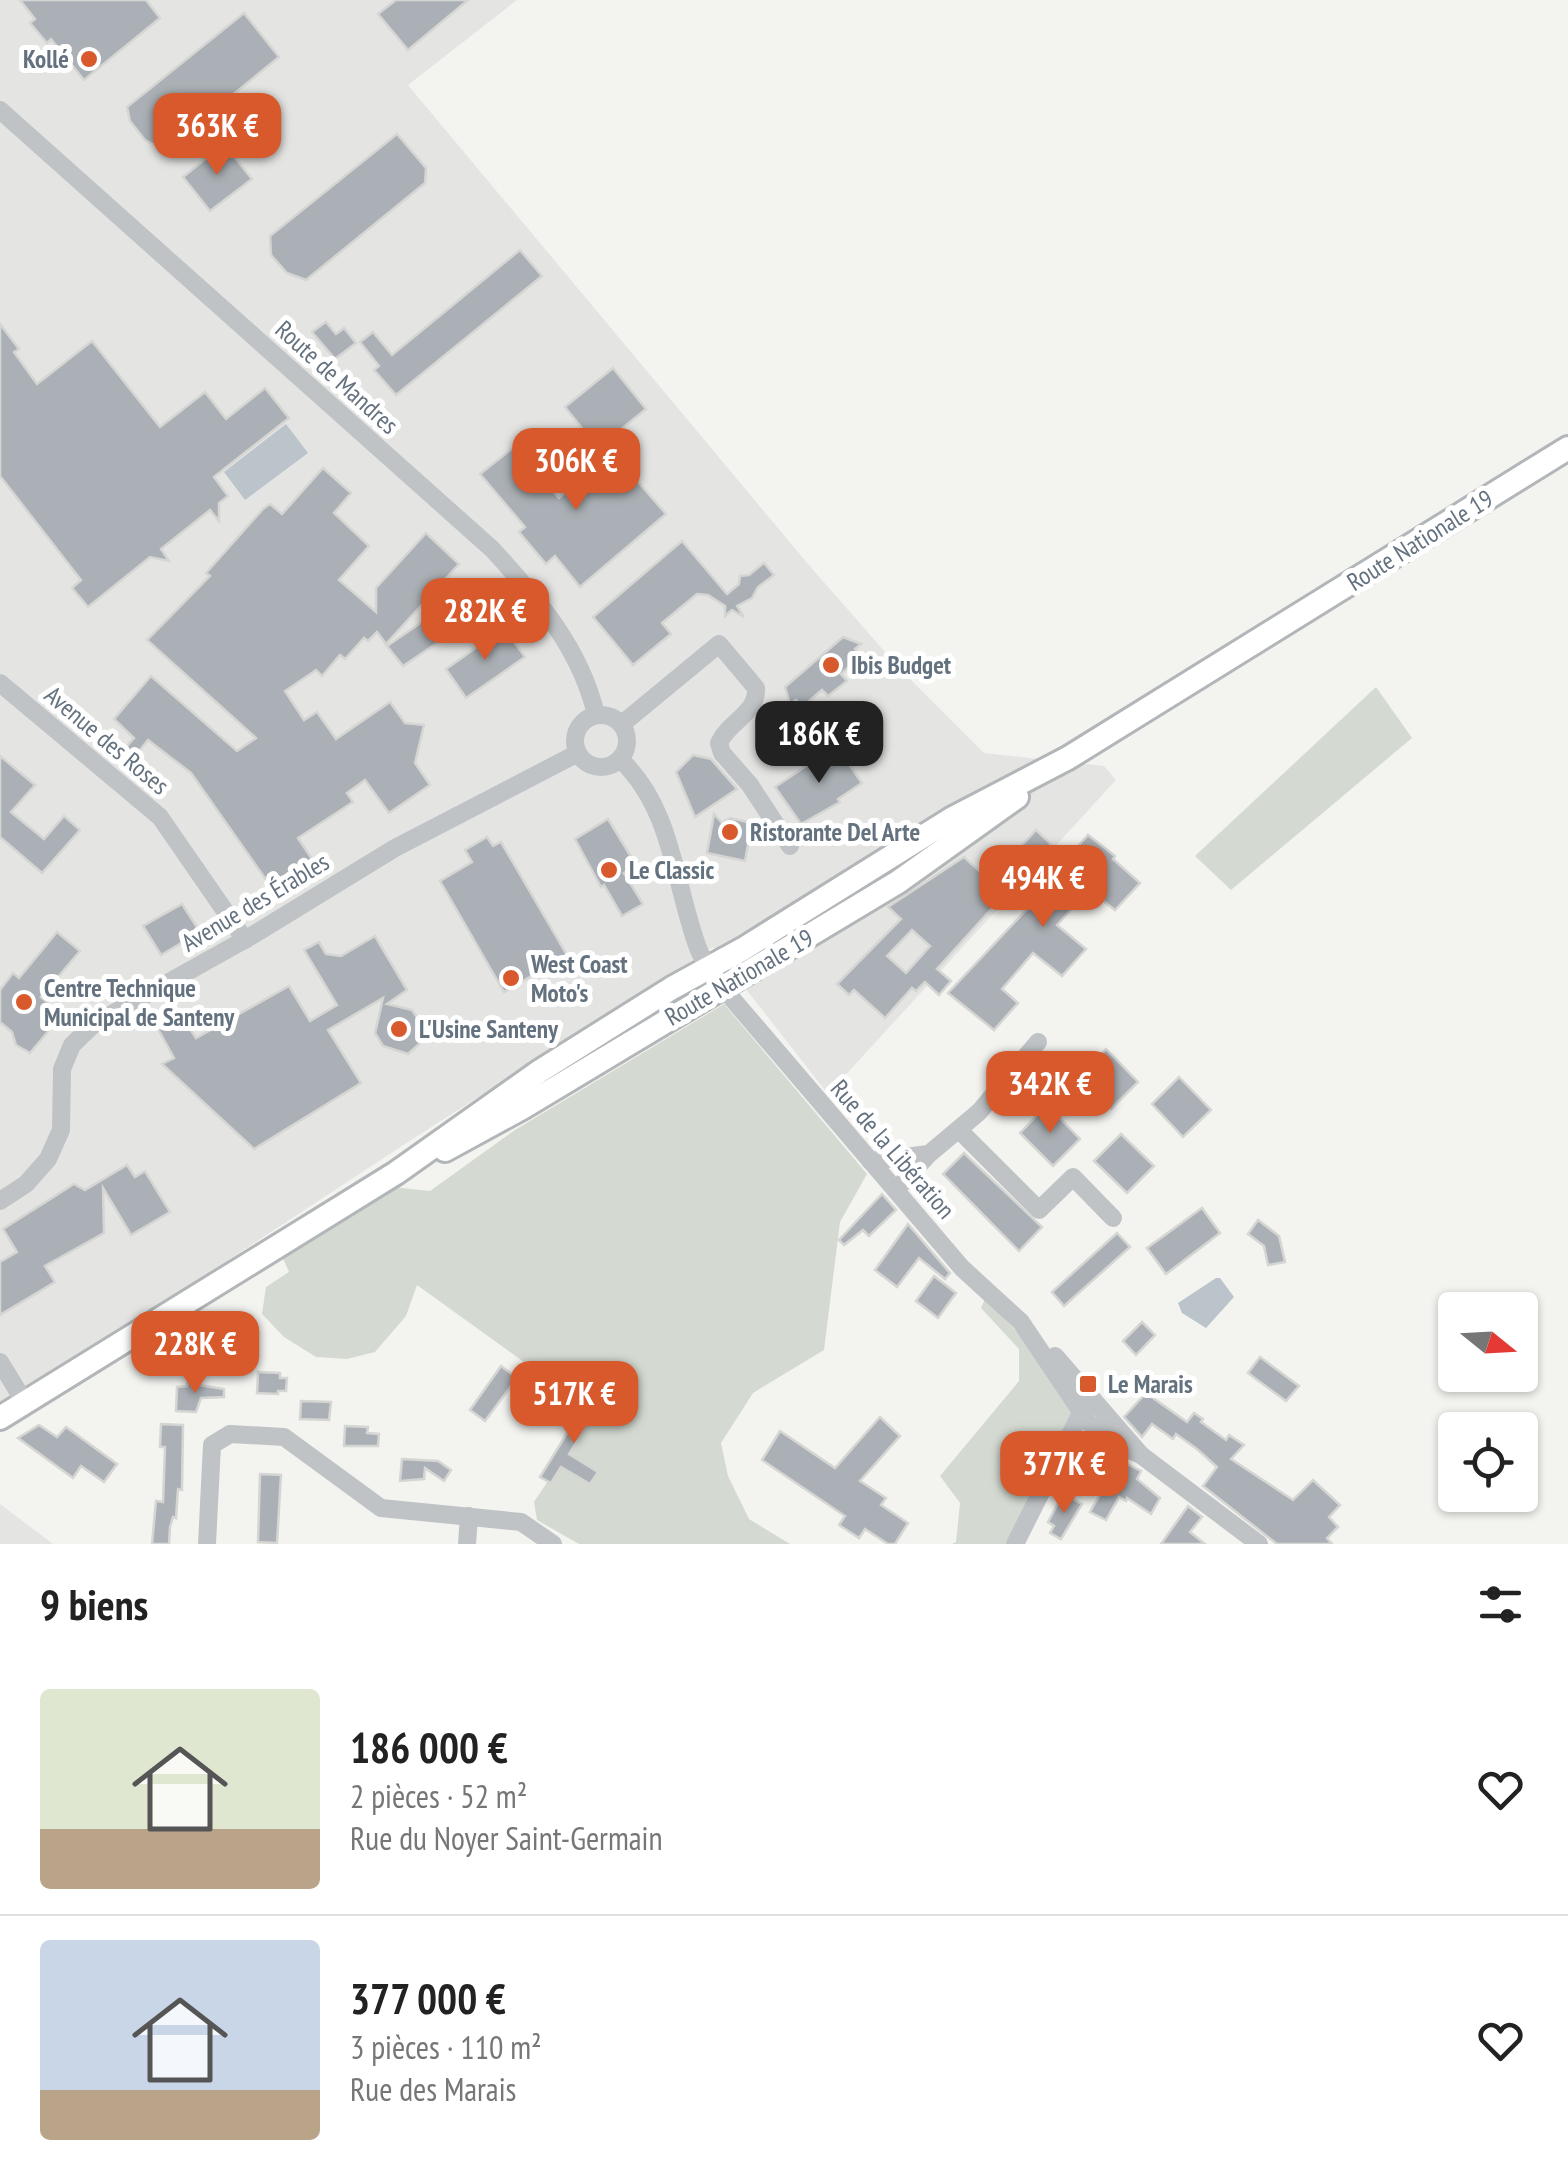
<!DOCTYPE html>
<html lang="fr">
<meta charset="utf-8">
<style>
body{margin:0;font-family:"PT Sans Narrow",sans-serif;background:#f6f6f6;color:#222;height:100vh;display:flex;flex-direction:column;font-size:38px;white-space:nowrap}
*{box-sizing:border-box;margin:0}
p{font-size:32px;color:#767676}
.icon{flex:none;width:55px;height:55px;fill:none;stroke:currentColor;stroke-width:2;stroke-linecap:round;stroke-linejoin:round}
.map{position:relative;height:1544px;overflow:hidden}
.details{display:flex;flex-direction:column;background:#fff;flex:1}
.details>*{flex:none}
.needle{width:65px;rotate:108deg}
.tools{position:absolute;left:1438px;top:1292px;display:grid;gap:20px}
.tools a{display:grid;place-items:center;width:100px;height:100px;border-radius:10px;background:#fff;box-shadow:0 2px 8px #0004;font-size:50px}
.price{position:absolute;translate:-50% -85px;padding:0 22px;border-radius:20px;background:#d8592c;color:#fff;font-size:32px;line-height:65px;filter:drop-shadow(0 2px 5px #0008)}
.price::after{content:'';position:absolute;left:50%;top:60px;width:30px;height:22px;margin-left:-15px;background:inherit;clip-path:polygon(0 0,100% 0,50% 100%)}
.price.active{background:#222;color:#fff}
ul{padding:0;list-style:none}
li{display:flex;align-items:center;gap:30px;height:250px;padding:0 40px}
li+li{border-top:2px solid #e0e0e0}
li span{display:grid;place-items:center;flex:none;width:280px;height:200px;border-radius:10px;color:#555}
li>.icon{margin-inline-start:auto}
span .icon{width:120px;height:120px;fill:#fffc;stroke-width:1}
li b{font-size:42px}
h2{display:flex;justify-content:space-between;align-items:center;height:120px;padding:0 40px;font-size:42px}
.map>svg:first-child{display:block}
</style>
<div class="map">
<svg width="1568" height="1544" viewBox="0 0 1568 1544">
<rect width="100%" height="100%" fill="#f3f4f0"/>
<!-- built -->
<g fill="#e4e5e3">
<polygon points="0,0 517,0 408,85 808,564 900,669 984,753 1104,766 1116,780 828,1094 713,947 411,1140 0,1410"/>
<polygon points="0,1504 53,1544 0,1544"/>
</g>
<!-- green -->
<g fill="#d4dad1">
<polygon points="1376,687 1412,738 1231,890 1195,856"/>
<polygon points="724,1004 867,1174 840,1222 824,1350 753,1393 721,1443 728,1476 749,1519 790,1544 579,1544 537,1520 534,1502 560,1463 572,1431 546,1378 417,1285 406,1316 375,1352 347,1359 316,1357 284,1337 262,1314 266,1287 289,1272 281,1254 383,1186 430,1191 515,1130"/>
<polygon points="985,1299 1033,1348 1072,1412 1011,1544 952,1544 956,1542 960,1503 940,1476 1019,1381 1019,1349 981,1308"/>
</g>
<!-- water -->
<g fill="#bbc4ca">
<polygon points="286,424 308,453 245,500 224,472"/>
<polygon points="1216,1278 1220,1278 1234,1297 1206,1328 1182,1313 1178,1303"/>
</g>
<!-- building -->
<g fill="#aab0b5" stroke="#d5d5d3" stroke-width="2.5" fill-rule="evenodd">
<polygon points="20,0 146,0 160,18 84,80 51,39 47,43 30,23 35,19"/>
<polygon points="396,0 468,0 408,50 378,14"/>
<polygon points="244,13 279,57 165,150 145,140 130,121 127,107"/>
<polygon points="397,134 426,168 425,183 306,280 287,273 271,255 270,236"/>
<polygon points="224,144 252,179 210,211 183,177"/>
<polygon points="520,250 542,276 396,395 374,370 379,366 360,342 373,332 392,355"/>
<polygon points="326,322 336,334 344,328 356,343 335,359 312,332"/>
<polygon points="0,324 19,349 14,352 37,384 92,341 160,427 205,392 226,419 265,388 289,418 214,477 228,496 219,503 219,521 210,510 161,549 169,561 150,557 88,607 72,588 81,580 0,476"/>
<polygon points="613,368 646,409 598,448 565,407"/>
<polygon points="514,447 559,498 613,453 666,514 580,587 555,556 546,564 519,532 525,527 480,474"/>
<polygon points="323,468 351,493 334,513 369,546 339,580 376,612 376,588 426,533 459,564 386,644 377,632 368,641 364,638 345,659 340,655 322,676 316,670 285,691 304,720 317,712 336,739 390,702 405,723 424,725 415,763 430,785 389,813 365,780 347,793 353,802 298,838 314,862 274,891 191,773 148,740 135,756 119,755 134,738 114,719 151,676 237,751 256,738 147,640 210,576 206,573 263,509 270,504 282,514"/>
<polygon points="682,541 727,594 739,584 740,576 749,575 764,563 774,575 758,587 752,598 737,606 744,617 732,610 725,616 725,606 708,595 697,594 662,623 671,634 633,665 593,617"/>
<polygon points="483,580 498,602 403,666 387,646"/>
<polygon points="504,628 525,657 466,698 446,669"/>
<polygon points="843,637 861,644 855,649 861,656 841,674 847,681 828,696 822,690 802,707 796,700 790,704 785,687"/>
<polygon points="836,746 862,783 838,799 840,802 801,824 775,787"/>
<polygon points="693,755 711,759 737,789 695,817 676,772"/>
<polygon points="0,756 35,785 11,812 44,839 64,816 80,830 42,873 0,837"/>
<polygon points="714,814 722,823 730,818 752,823 745,861 707,853"/>
<polygon points="608,819 636,865 624,873 643,904 622,916 604,885 601,887 575,839"/>
<polygon points="1036,830 1051,844 1010,889 998,871"/>
<polygon points="1088,835 1115,856 1113,859 1140,883 1115,910 1089,890 1057,925 1086,949 1062,976 1033,953 1002,989 1018,1003 994,1030 948,993 1029,907 1026,905"/>
<polygon points="487,837 493,846 501,842 567,955 504,992 440,881 472,862 465,850"/>
<path d="M 964,857 L 1005,894 L 937,969 L 951,981 L 939,995 L 925,982 L 916,991 L 912,988 L 885,1018 L 854,990 L 849,995 L 837,984 L 901,919 L 888,907 ZM 912,930 L 930,946 L 906,973 L 887,956 Z"/>
<polygon points="182,904 200,932 161,955 143,926"/>
<polygon points="57,932 80,951 41,997 62,1015 30,1053 16,1045 12,1032 0,1022 0,990 13,973 19,978"/>
<polygon points="375,936 407,990 387,1004 412,1010 422,1025 419,1044 408,1054 383,1046 375,1033 383,998 328,1030 361,1083 254,1149 162,1064 174,1058 157,1027 180,1014 196,1038 289,986 310,1021 337,1005 304,950 319,942 326,954 341,956"/>
<polygon points="1106,1049 1138,1082 1111,1109 1079,1077"/>
<polygon points="1179,1077 1211,1110 1183,1137 1152,1104"/>
<polygon points="1047,1105 1080,1139 1053,1166 1020,1133"/>
<polygon points="1121,1134 1154,1166 1127,1193 1094,1161"/>
<polygon points="964,1153 1042,1227 1019,1251 943,1174"/>
<polygon points="127,1165 135,1177 145,1171 170,1212 131,1235 103,1188 104,1233 45,1266 55,1282 0,1315 0,1262 17,1252 3,1229 74,1184 85,1190"/>
<polygon points="882,1194 896,1210 869,1236 863,1230 844,1245 839,1240"/>
<polygon points="1202,1208 1220,1233 1166,1274 1147,1248"/>
<polygon points="1258,1220 1279,1236 1285,1262 1268,1265 1264,1246 1248,1234"/>
<polygon points="908,1224 950,1273 945,1279 919,1258 897,1287 875,1270"/>
<polygon points="1117,1233 1130,1247 1064,1306 1052,1292"/>
<polygon points="934,1276 956,1293 938,1318 916,1301"/>
<polygon points="1142,1322 1155,1335 1136,1355 1123,1341"/>
<polygon points="1260,1357 1299,1386 1286,1401 1248,1373"/>
<polygon points="501,1366 517,1378 485,1421 470,1410"/>
<polygon points="258,1372 280,1373 280,1378 287,1378 286,1391 278,1391 278,1394 257,1393"/>
<polygon points="187,1383 224,1389 224,1397 201,1398 196,1412 176,1411 177,1387 187,1386"/>
<polygon points="593,1391 604,1398 569,1454 598,1472 590,1484 561,1467 551,1483 540,1477"/>
<polygon points="1146,1393 1187,1422 1194,1413 1203,1419 1201,1422 1226,1440 1229,1435 1244,1445 1231,1459 1293,1500 1313,1480 1340,1505 1329,1517 1338,1527 1327,1538 1332,1544 1277,1544 1203,1486 1217,1467 1197,1449 1176,1434 1173,1439 1152,1424 1142,1437 1124,1417"/>
<polygon points="301,1401 331,1402 329,1420 300,1419"/>
<polygon points="880,1417 900,1436 860,1481 886,1498 881,1505 908,1523 895,1544 888,1544 865,1529 859,1538 839,1525 845,1516 762,1460 780,1431 835,1468"/>
<polygon points="161,1424 183,1425 182,1490 178,1489 176,1518 173,1517 170,1527 169,1544 152,1544 156,1501 163,1502 165,1447 160,1447"/>
<polygon points="39,1425 57,1437 66,1427 117,1464 104,1482 81,1466 73,1478 18,1438"/>
<polygon points="345,1426 368,1427 367,1433 379,1434 378,1446 344,1446"/>
<polygon points="402,1459 438,1461 451,1470 444,1481 425,1468 424,1479 400,1481"/>
<polygon points="1125,1463 1141,1471 1137,1479 1160,1498 1151,1514 1127,1498 1126,1501 1119,1497 1106,1520 1090,1512 1102,1491 1110,1490"/>
<polygon points="260,1474 281,1475 277,1543 258,1542"/>
<polygon points="1063,1494 1082,1504 1061,1539 1050,1533 1054,1526 1048,1522"/>
<polygon points="1188,1506 1202,1517 1190,1532 1205,1544 1161,1544"/>
</g>
<g fill="none" stroke-linecap="round" stroke-linejoin="round">
<defs>
<g id="major">
<polyline points="445,1150 522,1108 898,882 1017,797"/>
<polyline points="0,1418 396,1173 540,1071 672,988 743,949 951,819 1068,758 1568,448"/>
</g>
</defs>
<!-- major casing -->
<use href="#major" stroke="#b2b6b9" stroke-width="28"/>
<!-- minor -->
<g stroke="#bfc3c6" stroke-width="18">
<path d="M 0,110 L 492,549 C 537,598 581,649 596,715"/>
<polyline points="0,683 160,817 245,940"/>
<circle cx="601" cy="741" r="26"/>
<path d="M 622,724 L 719,644 L 756,688 C 758,713 728,722 719,743 L 722,753 L 750,785 L 790,846"/>
<path d="M 621,760 C 673,810 674,883 698,948 C 703,962 714,975 723,988 L 962,1268 L 1021,1322 L 1088,1422 L 1111,1442 L 1141,1455"/>
<polyline points="959,1130 1039,1210 1073,1177 1113,1218"/>
<polyline points="870,1161 929,1154"/>
<polyline points="896,1190 929,1154 979,1112 1038,1042"/>
<polyline points="0,1201 26,1184 48,1159 61,1130 62,1069 72,1045 94,1024 253,935 395,848 578,753"/>
<polyline points="1055,1356 1141,1455 1259,1544"/>
<polyline points="0,1362 25,1403"/>
<polyline points="207,1544 212,1445 230,1434 284,1437 381,1508 521,1522 553,1544"/>
<polyline points="467,1544 469,1516"/>
<polyline points="1015,1544 1081,1413 1088,1409"/>
</g>
<!-- major -->
<use href="#major" stroke="#fff" stroke-width="22"/>
</g>
<!-- markers -->
<g fill="#d8592c" stroke="#fff" stroke-width="4">
<circle cx="89" cy="59" r="10"/>
<circle cx="831" cy="665" r="10"/>
<circle cx="730" cy="832" r="10"/>
<circle cx="609" cy="870" r="10"/>
<circle cx="511" cy="978" r="10"/>
<circle cx="24" cy="1002" r="10"/>
<circle cx="399" cy="1029" r="10"/>
<rect x="1078" y="1374" width="20" height="20" rx="5"/>
</g>
<g text-anchor="middle" stroke-width="10" stroke-linejoin="round" paint-order="stroke">
<!-- poi labels -->
<g font-size="25" font-weight="bold" fill="#64727f" stroke="#fff" text-anchor="start">
<text x="69" y="68" text-anchor="end">Kollé</text>
<text x="851" y="674">Ibis Budget</text>
<text x="750" y="841">Ristorante Del Arte</text>
<text x="629" y="879">Le Classic</text>
<text x="531" y="973">West Coast<tspan x="531" dy="29">Moto's</tspan></text>
<text x="44" y="997">Centre Technique<tspan x="44" dy="29">Municipal de Santeny</tspan></text>
<text x="419" y="1038">L'Usine Santeny</text>
<text x="1108" y="1393">Le Marais</text>
</g>
<!-- street labels -->
<g font-size="25" fill="#64727f" stroke="#fff">
<text transform="translate(337 377) rotate(42)" y="9">Route de Mandres</text>
<text transform="translate(1420 540) rotate(-32)" y="9">Route Nationale 19</text>
<text transform="translate(107 740) rotate(40)" y="9">Avenue des Roses</text>
<text transform="translate(255 902) rotate(-31)" y="9">Avenue des Érables</text>
<text transform="translate(739 977) rotate(-30)" y="9">Route Nationale 19</text>
<text transform="translate(893 1149) rotate(49)" y="9">Rue de la Libération</text>
</g>
</g>
</svg>
<div class="tools">
<a><svg class="needle" viewBox="-14 -14 28 28"><path d="M0-13l5 13h-10z" fill="#e53935"/><path d="M0 13l5-13h-10z" fill="#767676"/></svg></a>
<a><svg class="icon" aria-label="locate" viewBox="0 0 24 24"><circle cx="12" cy="12" r="6"/><path d="M12 2v4M12 18v4M2 12h4M18 12h4"/></svg></a>
</div>
<b class="price" style="left:217px;top:178px">363K €</b>
<b class="price" style="left:576px;top:513px">306K €</b>
<b class="price" style="left:485px;top:663px">282K €</b>
<b class="price active" style="left:819px;top:786px">186K €</b>
<b class="price" style="left:1043px;top:930px">494K €</b>
<b class="price" style="left:1050px;top:1136px">342K €</b>
<b class="price" style="left:195px;top:1396px">228K €</b>
<b class="price" style="left:574px;top:1446px">517K €</b>
<b class="price" style="left:1064px;top:1516px">377K €</b>
</div>
<section class="details">
<h2>9 biens<svg class="icon" aria-label="filters" viewBox="0 0 24 24"><path d="M4 7h16M4 17h16"/><circle cx="9" cy="7" r="2"/><circle cx="15" cy="17" r="2"/></svg></h2>
<ul>
<li><span style="background:linear-gradient(#dfe7d0 70%,#b9a48a 0)"><svg class="icon" aria-label="home" viewBox="0 0 24 24"><path d="M3 11l9-7 9 7M6 9v11h12V9"/></svg></span><div><b>186 000 €</b><p>2 pièces · 52 m²</p><p>Rue du Noyer Saint-Germain</p></div><svg class="icon" aria-label="heart" viewBox="0 0 24 24"><path d="M12 20l-8-8c-3-5 5-10 8-4 3-6 11-1 8 4z"/></svg></li>
<li><span style="background:linear-gradient(#c9d6e8 75%,#b9a48a 0)"><svg class="icon" aria-label="home" viewBox="0 0 24 24"><path d="M3 11l9-7 9 7M6 9v11h12V9"/></svg></span><div><b>377 000 €</b><p>3 pièces · 110 m²</p><p>Rue des Marais</p></div><svg class="icon" aria-label="heart" viewBox="0 0 24 24"><path d="M12 20l-8-8c-3-5 5-10 8-4 3-6 11-1 8 4z"/></svg></li>
</ul>
</section>
